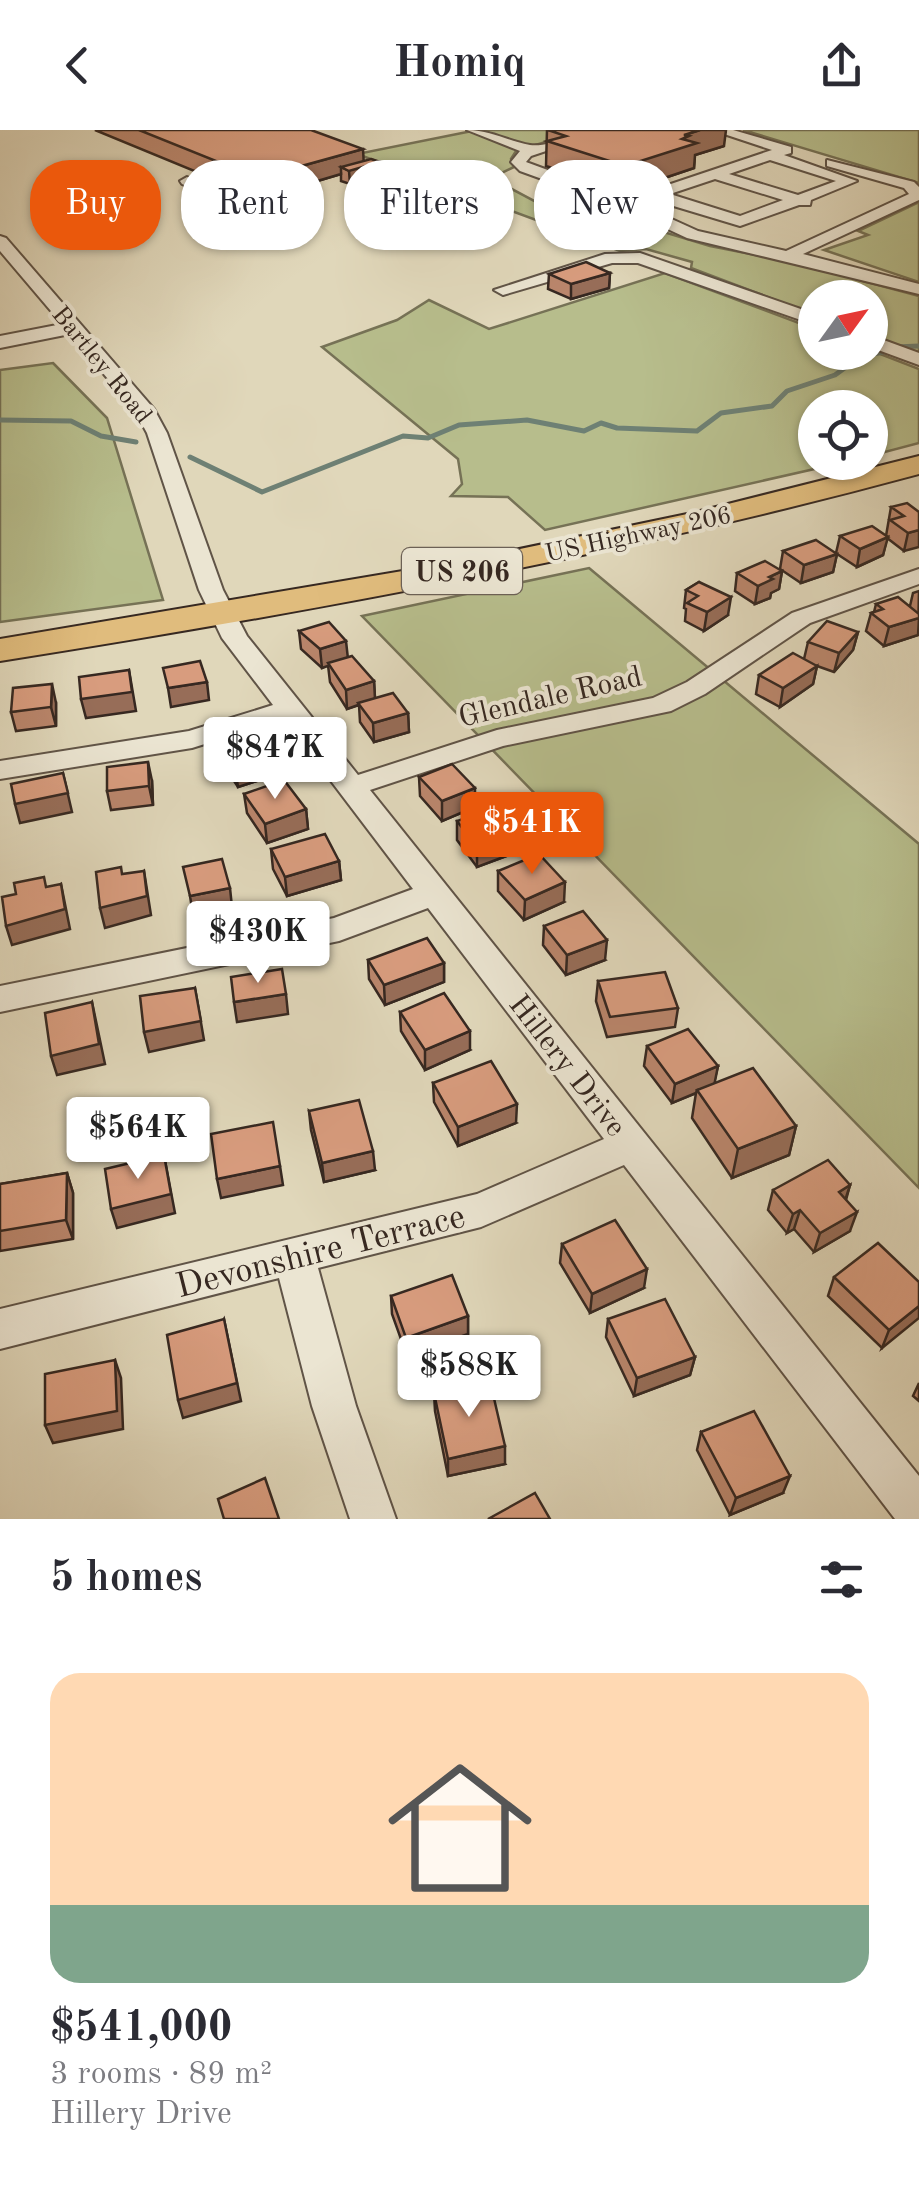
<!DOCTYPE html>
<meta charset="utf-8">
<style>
body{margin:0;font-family:"Old Standard TT",serif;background:#f7f7f7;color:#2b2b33;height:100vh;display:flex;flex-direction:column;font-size:38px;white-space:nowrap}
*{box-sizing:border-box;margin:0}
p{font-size:32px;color:#7c7c81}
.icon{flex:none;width:55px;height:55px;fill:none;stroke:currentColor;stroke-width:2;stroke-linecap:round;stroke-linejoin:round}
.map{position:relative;height:1389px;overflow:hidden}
.details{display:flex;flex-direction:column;background:#fff;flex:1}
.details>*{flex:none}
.banner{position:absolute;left:30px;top:30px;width:860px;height:90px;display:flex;gap:20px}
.needle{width:65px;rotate:57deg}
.fabs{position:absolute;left:798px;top:150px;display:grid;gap:20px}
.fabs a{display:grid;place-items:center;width:90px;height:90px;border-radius:50%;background:#fff;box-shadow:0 2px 8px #0004;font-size:50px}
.price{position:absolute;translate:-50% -85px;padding:0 22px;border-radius:10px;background:#fff;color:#222;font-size:32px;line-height:65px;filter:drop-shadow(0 2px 5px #0008)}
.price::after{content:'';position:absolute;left:50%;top:60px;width:30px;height:22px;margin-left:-15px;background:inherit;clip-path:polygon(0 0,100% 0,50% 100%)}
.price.on{background:#ea580c;color:#fff}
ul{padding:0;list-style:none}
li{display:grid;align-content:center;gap:20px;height:530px;padding:0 50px}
li span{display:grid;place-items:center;height:310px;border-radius:30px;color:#555}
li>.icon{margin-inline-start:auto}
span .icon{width:180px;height:180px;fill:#fffc;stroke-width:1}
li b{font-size:42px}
h2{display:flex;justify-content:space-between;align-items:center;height:120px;padding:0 50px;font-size:42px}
.chip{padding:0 35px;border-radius:40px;background:#fff;box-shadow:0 2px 8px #0004;font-size:35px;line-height:90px}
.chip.on{background:#ea580c;color:#fff}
header{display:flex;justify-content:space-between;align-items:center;height:130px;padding:0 50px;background:#fff;font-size:45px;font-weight:600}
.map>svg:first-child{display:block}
</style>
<header><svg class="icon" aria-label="back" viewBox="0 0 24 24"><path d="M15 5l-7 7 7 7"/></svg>Homiq<svg class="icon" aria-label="share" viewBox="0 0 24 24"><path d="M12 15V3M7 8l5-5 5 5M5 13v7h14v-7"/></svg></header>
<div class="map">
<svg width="919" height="1389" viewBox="0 0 919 1389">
<rect width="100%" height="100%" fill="#e0d7ba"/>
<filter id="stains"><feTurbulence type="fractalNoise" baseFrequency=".002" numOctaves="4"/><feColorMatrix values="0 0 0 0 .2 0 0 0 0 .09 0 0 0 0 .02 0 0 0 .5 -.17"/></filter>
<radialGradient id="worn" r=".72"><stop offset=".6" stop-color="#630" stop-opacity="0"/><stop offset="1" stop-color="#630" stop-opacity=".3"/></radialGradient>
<!-- green -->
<g fill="#b7bd8c" stroke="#767256" stroke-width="2.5">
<polygon points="477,0 584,0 516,21 511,29 514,37 491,48 557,83 615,100 634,93 710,116 796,133 919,166 919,224 870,206 870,168 815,168 815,185 691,138 692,132 646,119 620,121 357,24"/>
<polygon points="743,0 919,0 919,53"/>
<polygon points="919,72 919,152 824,120 868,105 858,101"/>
<polygon points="665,143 815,199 815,222 870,220 919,239 919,313 870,326 870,278 815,278 815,332 841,333 545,400 508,367 451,366 462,354 458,329 322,217 397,190 429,170 489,199"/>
<polygon points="53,233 107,288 163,470 0,492 0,240"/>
<polygon points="589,438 919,714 919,1058 362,486"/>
</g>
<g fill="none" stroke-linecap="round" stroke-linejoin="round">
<!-- stream -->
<g stroke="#6e8074" stroke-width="5">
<polyline points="895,217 919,216"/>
<polyline points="0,290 71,291 101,306 136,312"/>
<polyline points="190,327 262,362 403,306 428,308 459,295 527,290 584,301 601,293 617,298 697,301 721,283 772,276 787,261 835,245 861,226 884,222"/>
</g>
<defs>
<g id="minor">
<path d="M 467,0 C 491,0 507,11 530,15 C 549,18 584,0 609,0 L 531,26 L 526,32 L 632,71 L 698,101 L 786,121 L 909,64 L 904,58 L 827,36 L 827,30 L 914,52 L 919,57 L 919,70 L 803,124 L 919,154 L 919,164 L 687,108 L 631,82 L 589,88 L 558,74 L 578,62 L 520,41 L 511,32 L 520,21 ZM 602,71 L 615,75 L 590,78 L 578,73 Z"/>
<path d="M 712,0 L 733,0 L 791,17 L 791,23 L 784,25 L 857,51 L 811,70 L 810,75 L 799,75 L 740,96 L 647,68 L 647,62 L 772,20 ZM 770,30 L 836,51 L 798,65 L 729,44 ZM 715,49 L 783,70 L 740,86 L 670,64 Z"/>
<polygon points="187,47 260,76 285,82 288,85 280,90 251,83 182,54 180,51"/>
<polygon points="0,106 6,108 154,279 167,303 223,460 247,506 358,645 497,600 653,568 687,552 792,483 919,439 919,454 810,493 705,564 671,581 503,616 370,660 919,1346 919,1389 895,1389 624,1035 481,1097 318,1138 356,1276 396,1389 350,1389 312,1276 279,1148 0,1219 0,1179 477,1064 604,1009 428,778 339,811 0,882 0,856 334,788 413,759 284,589 192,618 0,649 0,631 189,601 273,575 222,508 199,460 147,303 135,281 70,204 0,218 0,206 62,194 0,121"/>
<polygon points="640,123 815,184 815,195 638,133 612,133 503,165 494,160 605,124"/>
<polygon points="870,205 919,223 919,235 870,217"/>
</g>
<path id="highway" d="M 919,326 L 919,344 C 616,426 309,482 0,531 L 0,509 L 462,431 L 692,383 Z"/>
</defs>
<!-- minor casing -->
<use href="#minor" stroke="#605447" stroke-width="4"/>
<!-- highway casing -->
<use href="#highway" stroke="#362821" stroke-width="4"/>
<!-- minor -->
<use href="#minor" fill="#ebe5d2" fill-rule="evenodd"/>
<!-- highway -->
<use href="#highway" fill="#e0bc7d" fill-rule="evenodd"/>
</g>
<!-- wall -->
<g fill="#ba866c" stroke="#362821" stroke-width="2.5">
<polygon points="95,0 311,0 364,31 380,32 380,45 350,54 341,51 341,44 260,68"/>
<polygon points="547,0 724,16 695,25 694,38 623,62 546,36"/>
<polygon points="610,143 609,158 571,169 548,159 549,144"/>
<polygon points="891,377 919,382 904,421 887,408 883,425 857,437 837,424 833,442 801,453 780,439 783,421 836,423 840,406 886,406"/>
<polygon points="782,441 779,459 771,463 770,468 755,474 735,461 737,443"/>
<polygon points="699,452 728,485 704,501 685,491 686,479 684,478 686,460"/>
<polygon points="919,461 918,505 884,516 866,501 871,483 874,482 876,474 910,476 913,463"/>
<polygon points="299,501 347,527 374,551 375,568 408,583 409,602 374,612 360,592 359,575 347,579 330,552 328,535 322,538 301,519"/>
<polygon points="858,502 853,520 834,542 817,536 813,554 780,577 756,564 759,545 804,529 808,512"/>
<polygon points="56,573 56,596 16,601 11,582"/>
<polygon points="220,615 269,647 238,657 223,634"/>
<polygon points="419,647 475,677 442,691 420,666"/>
<polygon points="152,651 153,675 111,680 107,661"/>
<polygon points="244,664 306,679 308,699 267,713 247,683"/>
<polygon points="457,691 518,703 517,722 477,737 457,710"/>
<polygon points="271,719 339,731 341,750 287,766 273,739"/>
<polygon points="498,741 564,772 524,790 498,761"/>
<polygon points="544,796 605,830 566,845 543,815"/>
<polygon points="368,830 444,833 444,852 385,875 369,849"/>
<polygon points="598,851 678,878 675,897 607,907 596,871"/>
<polygon points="400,882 470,920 425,940 401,901"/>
<polygon points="647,916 718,936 714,953 796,996 789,1025 732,1048 692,988 696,963 672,973 644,936"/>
<polygon points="433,953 516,993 458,1016 434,972"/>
<polygon points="309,981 375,1040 324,1052 311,1000"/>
<polygon points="67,1043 73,1063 73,1109 0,1121 0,1054"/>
<polygon points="850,1055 846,1070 850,1101 814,1122 794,1099 787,1103 768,1080 773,1060"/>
<polygon points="562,1114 644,1158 590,1183 560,1133"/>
<polygon points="834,1147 919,1152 882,1218 828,1166"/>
<polygon points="391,1166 468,1186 468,1204 407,1226 392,1184"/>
<polygon points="608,1189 695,1227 690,1245 634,1266 606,1207"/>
<polygon points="919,1253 919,1271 913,1266"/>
<polygon points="434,1263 505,1334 448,1346 435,1281"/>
<polygon points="701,1302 783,1363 730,1385 697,1320"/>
</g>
<!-- shaded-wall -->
<g fill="#976d58" stroke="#362821" stroke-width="2.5">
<polygon points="700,0 726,0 724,16 695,25 694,38 623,62 625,36 684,5"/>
<polygon points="363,19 364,37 380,32 380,45 350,54 349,41 341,37 341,44 260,68 258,48"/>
<polygon points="610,143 609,158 571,169 571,154"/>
<polygon points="919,400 919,417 904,421 908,403"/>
<polygon points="888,407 883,425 857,437 860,419"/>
<polygon points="837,424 833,442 801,453 804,435"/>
<polygon points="782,441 779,459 771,463 770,468 755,474 758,456 769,447"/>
<polygon points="731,467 728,485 704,501 707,482"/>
<polygon points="919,488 918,505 884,516 889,497"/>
<polygon points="858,502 853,520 834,542 839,523"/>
<polygon points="346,511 348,529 322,538 320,519"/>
<polygon points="817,536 813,554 780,577 783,558"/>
<polygon points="129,540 136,581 86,588 81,569"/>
<polygon points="374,551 375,569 347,579 346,560"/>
<polygon points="207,552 209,570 171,577 168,558"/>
<polygon points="52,554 56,573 56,596 51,577"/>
<polygon points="408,583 409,602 374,612 373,593"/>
<polygon points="267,628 269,647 238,657 235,638"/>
<polygon points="148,632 152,651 153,675 149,656"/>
<polygon points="63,643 72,682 20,693 15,674"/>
<polygon points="475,658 475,677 442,691 442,671"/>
<polygon points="306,679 308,699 267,713 265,694"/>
<polygon points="518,703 517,722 477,737 477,717"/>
<polygon points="339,731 341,750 287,766 285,747"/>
<polygon points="144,741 151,785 105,798 100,778"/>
<polygon points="565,752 564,772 524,790 525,770"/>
<polygon points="61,754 70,799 12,815 6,796"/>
<polygon points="230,758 232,777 193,785 190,766"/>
<polygon points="607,810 605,830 566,845 567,825"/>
<polygon points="444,833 444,852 385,875 384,855"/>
<polygon points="195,858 204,910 149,922 144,902"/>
<polygon points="286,864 288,884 237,892 234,872"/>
<polygon points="92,872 105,934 57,945 51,926"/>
<polygon points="470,901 470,920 425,940 425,920"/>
<polygon points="718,936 714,956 697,960 696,963 672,973 675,954"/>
<polygon points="517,974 516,993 458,1016 458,997"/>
<polygon points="796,996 789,1025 732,1048 738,1019"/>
<polygon points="373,1021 375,1040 324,1052 322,1033"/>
<polygon points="164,1025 175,1083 117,1098 111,1079"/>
<polygon points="280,1036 283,1055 221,1068 217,1049"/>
<polygon points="67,1043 73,1063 73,1109 66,1090"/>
<polygon points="850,1055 844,1074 839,1062"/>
<polygon points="800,1080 794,1099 787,1103 793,1084"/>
<polygon points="857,1082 850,1101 814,1122 820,1103"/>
<polygon points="647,1139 644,1158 590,1183 592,1164"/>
<polygon points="919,1176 919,1188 882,1218 889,1200"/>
<polygon points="468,1186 468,1204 407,1226 406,1208"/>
<polygon points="224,1189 241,1271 183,1288 178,1270"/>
<polygon points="695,1227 690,1245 634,1266 637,1248"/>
<polygon points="115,1230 121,1248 123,1299 53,1313 45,1295"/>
<polygon points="505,1316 505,1334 448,1346 448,1329"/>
<polygon points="790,1346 783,1363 730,1385 736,1368"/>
</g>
<!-- building -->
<g fill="#d89c7e" stroke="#362821" stroke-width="2.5">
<polygon points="139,0 311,0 363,19 258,48"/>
<polygon points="548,0 700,0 684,5 689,6 682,9 697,13 625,36 547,11 566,6"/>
<polygon points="371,29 380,32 349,41 341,37"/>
<polygon points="586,132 610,143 571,154 549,144"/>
<polygon points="907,373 919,382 919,400 908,403 890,390 904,386 891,377"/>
<polygon points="872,396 888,407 860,419 840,406"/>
<polygon points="816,410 837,424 804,435 783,421"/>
<polygon points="765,431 782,441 769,447 773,449 758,456 737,443"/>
<polygon points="699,452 731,467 707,482 687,473 698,466 686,460"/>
<polygon points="898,467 919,484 919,488 889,497 871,483 883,479 876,474"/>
<polygon points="827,491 858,502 839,523 808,512"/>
<polygon points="329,492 346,511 320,519 299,501"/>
<polygon points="793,523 817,536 783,558 759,545"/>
<polygon points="352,526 374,551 346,560 328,533"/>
<polygon points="200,531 207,552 168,558 163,538"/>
<polygon points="129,540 132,562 81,569 79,547"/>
<polygon points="52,554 51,577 11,582 13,558"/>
<polygon points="393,563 408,583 373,593 358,573"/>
<polygon points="251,605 267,628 235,638 220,615"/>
<polygon points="148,632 149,656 107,661 107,637"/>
<polygon points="452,634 475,658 442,671 419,647"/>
<polygon points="63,643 68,663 15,674 11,654"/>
<polygon points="284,650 306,679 265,694 244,664"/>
<polygon points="497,677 518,703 477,717 457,691"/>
<polygon points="325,704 339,731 285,747 271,719"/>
<polygon points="539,724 565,752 525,770 498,741"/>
<polygon points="222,729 230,758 190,766 183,737"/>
<polygon points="121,737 122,744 144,741 147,766 100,778 96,742"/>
<polygon points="44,747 46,757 61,754 65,779 6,796 2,767 16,764 14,753"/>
<polygon points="583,781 607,810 567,825 544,796"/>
<polygon points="427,808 444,833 384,855 368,830"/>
<polygon points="282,839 286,864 234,872 231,847"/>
<polygon points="665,842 678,878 610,887 598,851"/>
<polygon points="195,858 201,891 144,902 140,866"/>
<polygon points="444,863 470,901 425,920 400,882"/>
<polygon points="92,872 99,914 51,926 45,883"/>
<polygon points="688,899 718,936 675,954 647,916"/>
<polygon points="491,931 517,974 458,997 433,953"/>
<polygon points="753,938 796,996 738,1019 697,960"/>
<polygon points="359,970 373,1021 322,1033 309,981"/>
<polygon points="273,992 280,1036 217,1049 211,1004"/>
<polygon points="164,1025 171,1064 111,1079 105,1039"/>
<polygon points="828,1030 850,1055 839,1062 857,1082 820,1103 800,1080 793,1084 773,1060"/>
<polygon points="67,1043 66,1090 0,1101 0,1054"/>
<polygon points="615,1090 647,1139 592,1164 562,1114"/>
<polygon points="878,1113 919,1152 919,1176 889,1200 834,1147"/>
<polygon points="452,1145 468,1186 406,1208 391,1166"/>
<polygon points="665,1169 695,1227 637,1248 608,1189"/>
<polygon points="224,1189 237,1253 178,1270 167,1205"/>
<polygon points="115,1230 117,1281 45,1295 45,1244"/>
<polygon points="490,1251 505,1316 448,1329 434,1263"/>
<polygon points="754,1281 790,1346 736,1368 701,1302"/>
<polygon points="265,1348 279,1389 224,1389 218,1369"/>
<polygon points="535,1363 550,1389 488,1389"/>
</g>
<g text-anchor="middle" stroke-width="8" stroke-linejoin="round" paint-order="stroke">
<!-- far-street labels -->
<g font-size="25" fill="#362821" stroke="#ebe5d2">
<text transform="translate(103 234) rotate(51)" y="9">Bartley Road</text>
<text transform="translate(638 403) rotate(-12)" y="9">US Highway 206</text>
</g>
<!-- shield labels -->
<rect fill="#ebe5d2" stroke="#6c6156" stroke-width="2.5" x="402" y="418" width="120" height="46" rx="8"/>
<g font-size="28" font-weight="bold" fill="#362821">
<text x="462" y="451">US 206</text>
</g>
<!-- street labels -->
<g font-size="30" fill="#362821" stroke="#ebe5d2">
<text transform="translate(550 566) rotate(-13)" y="10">Glendale Road</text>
<text transform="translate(568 935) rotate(52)" y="10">Hillery Drive</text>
</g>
<!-- near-street labels -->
<g font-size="35" fill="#362821" stroke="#ebe5d2">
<text transform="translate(320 1120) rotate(-14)" y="12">Devonshire Terrace</text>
</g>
</g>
<rect width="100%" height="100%" filter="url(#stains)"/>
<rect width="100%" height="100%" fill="url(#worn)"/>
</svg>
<div class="fabs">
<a><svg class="needle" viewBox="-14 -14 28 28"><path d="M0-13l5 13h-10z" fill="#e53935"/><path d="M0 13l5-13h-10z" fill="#7c7c81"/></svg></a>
<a><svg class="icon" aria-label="locate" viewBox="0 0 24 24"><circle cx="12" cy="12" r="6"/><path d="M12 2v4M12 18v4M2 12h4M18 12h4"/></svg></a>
</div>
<b class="price" style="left:275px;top:672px">$847K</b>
<b class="price on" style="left:532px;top:747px">$541K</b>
<b class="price" style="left:258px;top:856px">$430K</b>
<b class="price" style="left:138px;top:1052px">$564K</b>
<b class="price" style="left:469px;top:1290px">$588K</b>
<div class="banner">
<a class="chip on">Buy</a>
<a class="chip">Rent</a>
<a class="chip">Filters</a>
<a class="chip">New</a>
</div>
</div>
<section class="details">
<h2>5 homes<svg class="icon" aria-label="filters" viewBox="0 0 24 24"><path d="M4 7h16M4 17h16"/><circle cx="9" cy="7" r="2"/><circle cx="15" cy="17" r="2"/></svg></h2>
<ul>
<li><span style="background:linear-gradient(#ffd9b3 75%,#7fa58c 0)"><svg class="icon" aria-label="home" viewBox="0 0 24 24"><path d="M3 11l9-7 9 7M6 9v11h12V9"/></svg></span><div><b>$541,000</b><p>3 rooms · 89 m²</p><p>Hillery Drive</p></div></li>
</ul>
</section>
